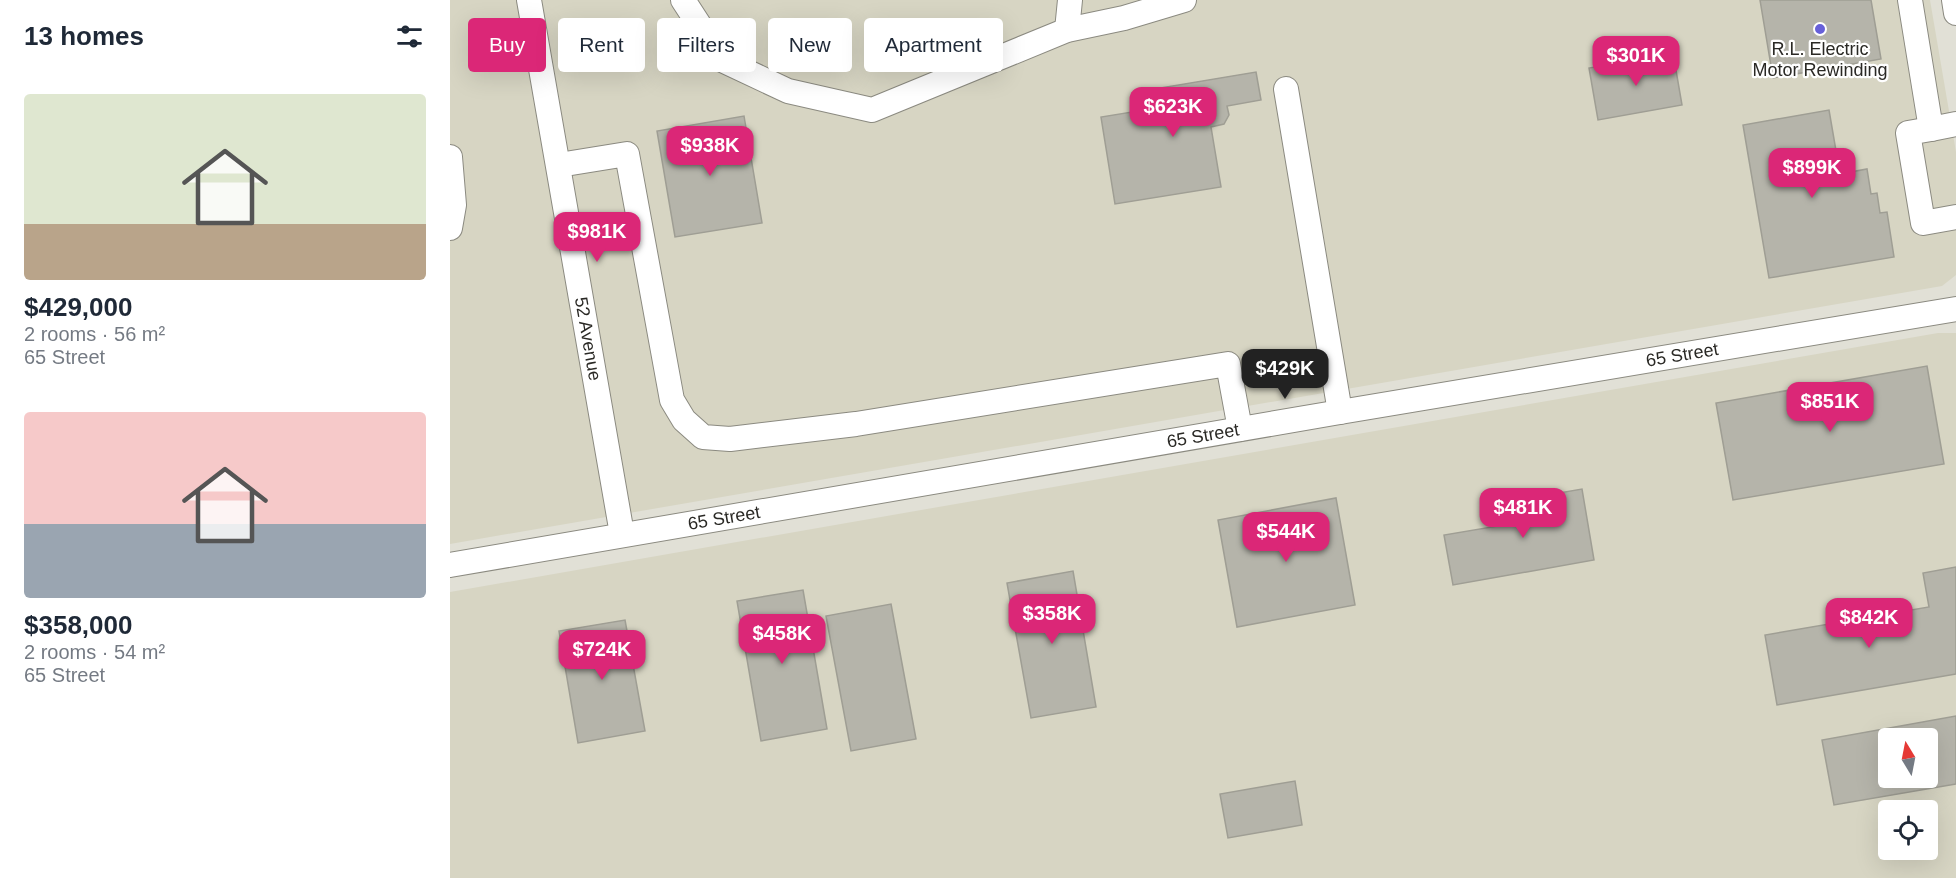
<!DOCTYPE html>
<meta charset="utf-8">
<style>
body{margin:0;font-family:Helvetica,sans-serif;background:#f6f6f7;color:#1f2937;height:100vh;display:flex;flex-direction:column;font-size:22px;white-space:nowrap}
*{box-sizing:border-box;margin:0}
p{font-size:20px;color:#747a83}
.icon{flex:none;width:33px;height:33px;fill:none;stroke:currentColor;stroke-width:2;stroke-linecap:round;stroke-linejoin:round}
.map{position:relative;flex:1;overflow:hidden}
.drawer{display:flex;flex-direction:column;background:#fff;width:450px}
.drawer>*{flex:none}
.banner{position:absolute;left:18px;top:18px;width:570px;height:54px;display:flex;gap:12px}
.needle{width:39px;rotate:350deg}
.fabs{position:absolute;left:1428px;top:728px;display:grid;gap:12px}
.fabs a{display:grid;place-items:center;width:60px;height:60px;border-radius:6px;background:#fff;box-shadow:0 6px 24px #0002;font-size:30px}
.price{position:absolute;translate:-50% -51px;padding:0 14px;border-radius:12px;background:#db2777;color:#fff;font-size:20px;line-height:39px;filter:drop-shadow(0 2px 3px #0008)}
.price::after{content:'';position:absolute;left:50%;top:36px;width:18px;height:14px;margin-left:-9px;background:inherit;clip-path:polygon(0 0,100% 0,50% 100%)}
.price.active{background:#222;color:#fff}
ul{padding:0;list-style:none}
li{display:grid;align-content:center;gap:12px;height:318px;padding:0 24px}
li span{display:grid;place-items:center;height:186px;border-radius:6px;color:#555}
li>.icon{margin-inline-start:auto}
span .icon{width:108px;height:108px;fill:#fffc;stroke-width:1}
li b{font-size:26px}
h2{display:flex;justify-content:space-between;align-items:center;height:72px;padding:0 24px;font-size:26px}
.pill{padding:0 21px;border-radius:6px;background:#fff;box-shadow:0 6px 24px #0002;font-size:21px;line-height:54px}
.pill.active{background:#db2777;color:#fff}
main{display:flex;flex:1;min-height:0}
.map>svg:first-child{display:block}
</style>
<main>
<section class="drawer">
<h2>13 homes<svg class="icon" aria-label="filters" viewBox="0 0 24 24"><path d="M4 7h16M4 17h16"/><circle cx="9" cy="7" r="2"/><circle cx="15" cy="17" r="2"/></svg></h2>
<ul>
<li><span style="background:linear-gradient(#dfe7d0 70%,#b9a48a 0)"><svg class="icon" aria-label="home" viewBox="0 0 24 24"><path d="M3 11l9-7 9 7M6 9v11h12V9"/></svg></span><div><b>$429,000</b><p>2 rooms · 56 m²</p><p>65 Street</p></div></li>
<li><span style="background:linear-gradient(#f6c9c9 60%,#9aa5b1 0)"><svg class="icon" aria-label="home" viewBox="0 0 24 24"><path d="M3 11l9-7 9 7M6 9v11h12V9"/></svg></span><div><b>$358,000</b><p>2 rooms · 54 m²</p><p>65 Street</p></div></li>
</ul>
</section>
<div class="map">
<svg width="1506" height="878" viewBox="0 0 1506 878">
<rect width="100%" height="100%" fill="#e1e0d6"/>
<!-- built -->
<g fill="#d7d5c3" fill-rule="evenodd">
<polygon points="0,0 1480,0 1506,152 1506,275 1492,286 0,544"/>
<path d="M 1488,333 L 1506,333 L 1506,878 L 0,878 L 0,592 ZM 1438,738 L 1478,738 L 1478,777 L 1438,777 ZM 1438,810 L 1478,810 L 1478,849 L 1438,849 Z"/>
</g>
<!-- building -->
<g fill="#b5b4aa" stroke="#9f9e94" stroke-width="1.5" fill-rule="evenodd">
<polygon points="1310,0 1421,0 1431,59 1323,78"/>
<polygon points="1223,53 1232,105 1148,120 1139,68"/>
<polygon points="806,72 811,100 777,106 779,115 774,124 761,127 771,187 665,204 651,117 701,109 698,90"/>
<polygon points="1379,110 1390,174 1417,169 1421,194 1427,193 1430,213 1437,212 1444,257 1319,278 1293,125"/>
<polygon points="294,116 312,223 225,237 207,131"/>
<polygon points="1477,366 1494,464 1283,500 1266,403"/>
<polygon points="1132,489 1144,560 1003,585 994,535 1048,526 1044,504"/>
<polygon points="886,498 905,605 787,627 768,520"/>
<polygon points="1506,567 1506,674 1327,705 1315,635 1479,607 1473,573"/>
<polygon points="623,571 646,707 581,718 557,583"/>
<polygon points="353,590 377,729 311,741 287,601"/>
<polygon points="441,604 466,739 401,751 376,616"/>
<polygon points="175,620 195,731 128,743 109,631"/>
<path d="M 1506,716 L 1506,784 L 1384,805 L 1372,740 ZM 1438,738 L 1478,738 L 1478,777 L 1438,777 Z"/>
<polygon points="845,781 852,825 778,838 770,794"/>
</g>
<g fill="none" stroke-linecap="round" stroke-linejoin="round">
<defs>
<g id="minor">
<path id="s1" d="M 79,0 L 172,534"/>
<polyline points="233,0 272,60 338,91 422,110 617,30 674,18 734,0"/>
<polyline points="1460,0 1481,129 1506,124"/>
<polyline points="1504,0 1506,13"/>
<polyline points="617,30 620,0"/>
<polyline points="836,89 890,412"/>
<polyline points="1481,129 1458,133 1473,223 1506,217"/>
<polyline points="0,157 4,205 0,228"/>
<polyline points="109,165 177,154 222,400 234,420 253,437 280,439 406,424 778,364 790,429"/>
<path id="s2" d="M 0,565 L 890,412 L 1506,309"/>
</g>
</defs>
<!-- minor casing -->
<use href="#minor" stroke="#8b8a80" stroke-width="26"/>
<!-- minor -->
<use href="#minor" stroke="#fff" stroke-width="24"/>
</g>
<!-- markers -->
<circle fill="#6760d9" stroke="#fff" stroke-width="2" cx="1370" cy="29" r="6"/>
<g text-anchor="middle" stroke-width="4.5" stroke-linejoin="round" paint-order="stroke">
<!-- poi labels -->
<g font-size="18" fill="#2a2925" stroke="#fff">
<text x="1370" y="55">R.L. Electric<tspan x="1370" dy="21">Motor Rewinding</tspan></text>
</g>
<!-- street labels -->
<g font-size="18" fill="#2a2925" stroke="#fff">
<text dy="6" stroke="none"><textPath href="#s1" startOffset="344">52 Avenue</textPath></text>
<text dy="6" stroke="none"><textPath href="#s2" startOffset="1250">65 Street</textPath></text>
<text dy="6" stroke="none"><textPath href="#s2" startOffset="764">65 Street</textPath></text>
<text dy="6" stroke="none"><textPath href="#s2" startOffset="278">65 Street</textPath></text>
</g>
</g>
</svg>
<div class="fabs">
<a><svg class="needle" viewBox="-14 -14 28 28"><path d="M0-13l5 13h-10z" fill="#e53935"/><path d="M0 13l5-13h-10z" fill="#747a83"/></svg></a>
<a><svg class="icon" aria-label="locate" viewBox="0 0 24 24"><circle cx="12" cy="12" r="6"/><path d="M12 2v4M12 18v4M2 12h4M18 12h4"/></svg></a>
</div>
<b class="price" style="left:1186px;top:87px">$301K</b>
<b class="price" style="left:723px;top:138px">$623K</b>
<b class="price" style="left:260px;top:177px">$938K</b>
<b class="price" style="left:1362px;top:199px">$899K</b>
<b class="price" style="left:147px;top:263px">$981K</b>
<b class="price active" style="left:835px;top:400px">$429K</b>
<b class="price" style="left:1380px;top:433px">$851K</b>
<b class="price" style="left:1073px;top:539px">$481K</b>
<b class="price" style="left:836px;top:563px">$544K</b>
<b class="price" style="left:602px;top:645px">$358K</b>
<b class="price" style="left:1419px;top:649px">$842K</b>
<b class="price" style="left:332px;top:665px">$458K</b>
<b class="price" style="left:152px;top:681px">$724K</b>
<div class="banner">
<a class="pill active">Buy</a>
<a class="pill">Rent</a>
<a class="pill">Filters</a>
<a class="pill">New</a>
<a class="pill">Apartment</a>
</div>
</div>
</main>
